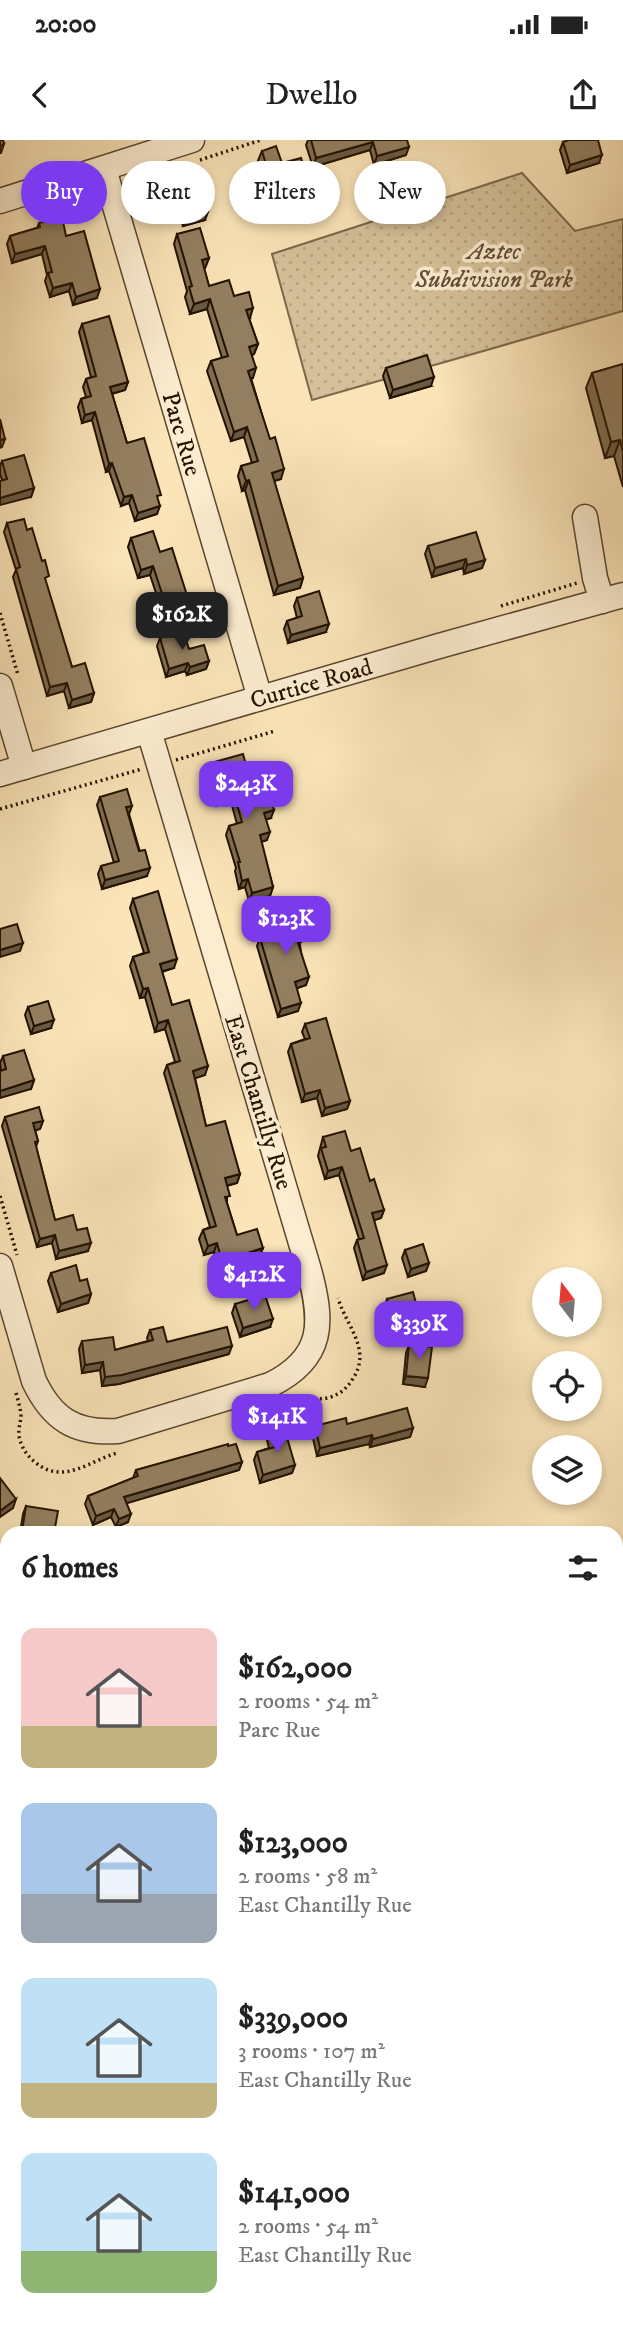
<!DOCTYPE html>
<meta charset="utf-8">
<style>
body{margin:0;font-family:"IM FELL DW Pica",serif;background:#f6f6f6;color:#222;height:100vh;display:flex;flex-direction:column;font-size:26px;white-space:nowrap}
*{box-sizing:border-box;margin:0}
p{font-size:23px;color:#767676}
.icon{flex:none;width:38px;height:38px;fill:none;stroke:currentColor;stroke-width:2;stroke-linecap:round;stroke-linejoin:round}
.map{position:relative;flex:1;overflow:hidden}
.panel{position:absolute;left:0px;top:1386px;width:623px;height:800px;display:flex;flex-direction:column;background:#fff;border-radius:21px 21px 0 0;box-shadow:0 4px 10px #0003}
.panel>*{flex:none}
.banner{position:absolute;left:21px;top:21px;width:581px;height:63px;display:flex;gap:14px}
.needle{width:46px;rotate:344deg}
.tools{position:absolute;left:532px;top:1127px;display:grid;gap:14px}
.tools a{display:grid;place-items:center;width:70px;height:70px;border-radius:50%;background:#fff;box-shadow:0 4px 10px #0003;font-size:35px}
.price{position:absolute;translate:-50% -60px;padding:0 16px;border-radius:14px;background:#7c3aed;color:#fff;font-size:23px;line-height:46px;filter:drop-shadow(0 2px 4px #0008)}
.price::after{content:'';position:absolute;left:50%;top:42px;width:21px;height:16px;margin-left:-10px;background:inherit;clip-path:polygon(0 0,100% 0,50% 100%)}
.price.on{background:#222;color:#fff}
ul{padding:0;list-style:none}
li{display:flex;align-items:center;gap:21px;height:175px;padding:0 21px}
li span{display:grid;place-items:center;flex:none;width:196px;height:140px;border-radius:14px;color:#555}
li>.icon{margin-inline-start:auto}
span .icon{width:84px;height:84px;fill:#fffc;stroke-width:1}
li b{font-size:30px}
h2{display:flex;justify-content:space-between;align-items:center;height:84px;padding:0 21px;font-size:30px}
.tag{padding:0 24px;border-radius:32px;background:#fff;box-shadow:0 4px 10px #0003;font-size:24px;line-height:63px}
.tag.on{background:#7c3aed;color:#fff}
.status{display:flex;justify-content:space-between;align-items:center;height:49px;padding:0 35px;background:#fff;direction:ltr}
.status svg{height:19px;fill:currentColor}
header{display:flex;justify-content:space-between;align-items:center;height:91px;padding:0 21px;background:#fff;font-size:32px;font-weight:600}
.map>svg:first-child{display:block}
</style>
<div class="status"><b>20:00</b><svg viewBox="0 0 49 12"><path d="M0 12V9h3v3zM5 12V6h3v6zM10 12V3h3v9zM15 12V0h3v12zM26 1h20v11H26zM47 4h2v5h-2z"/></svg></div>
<header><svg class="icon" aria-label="back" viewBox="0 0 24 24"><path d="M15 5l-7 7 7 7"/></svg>Dwello<svg class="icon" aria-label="share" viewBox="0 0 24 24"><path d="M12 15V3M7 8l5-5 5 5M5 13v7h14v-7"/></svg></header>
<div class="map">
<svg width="623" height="2185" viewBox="0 0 623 2185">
<defs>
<pattern id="park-dots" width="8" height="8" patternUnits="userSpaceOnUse" patternTransform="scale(1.75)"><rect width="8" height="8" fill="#d5c099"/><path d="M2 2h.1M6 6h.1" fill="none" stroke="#b7a482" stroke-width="1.8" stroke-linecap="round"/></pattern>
</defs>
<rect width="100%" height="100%" fill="#fae4b8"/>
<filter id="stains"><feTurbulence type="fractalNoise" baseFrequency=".00286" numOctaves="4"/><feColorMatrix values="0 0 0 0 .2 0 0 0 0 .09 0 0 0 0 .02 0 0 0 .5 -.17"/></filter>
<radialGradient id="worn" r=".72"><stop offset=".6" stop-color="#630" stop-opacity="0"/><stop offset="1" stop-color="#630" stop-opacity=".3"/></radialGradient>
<!-- park -->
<polygon fill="url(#park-dots)" stroke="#7c694c" stroke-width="2" points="522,33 575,91 623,79 623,171 312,260 272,114"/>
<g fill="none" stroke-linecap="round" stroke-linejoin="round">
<defs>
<g id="minor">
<path id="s1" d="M 104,29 L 260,558"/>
<polyline points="0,61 192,0"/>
<polyline points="585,377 595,438 602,461"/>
<polyline points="0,546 24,627"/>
<path id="s2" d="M 0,634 L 439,506 L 623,455"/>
<path d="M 0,1126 L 34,1241 C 52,1279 75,1294 118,1291 L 270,1245 C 325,1218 323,1182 309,1130 L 149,591"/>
</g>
</defs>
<!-- minor casing -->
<use href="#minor" stroke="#59462e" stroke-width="27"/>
<!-- path -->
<g stroke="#231200" stroke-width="3.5" stroke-dasharray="2 3.5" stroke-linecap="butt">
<polyline points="200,20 261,0"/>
<polyline points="501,466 577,443"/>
<polyline points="0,473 18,535"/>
<polyline points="176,620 275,591"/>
<polyline points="0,669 142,629"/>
<polyline points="0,1056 17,1115"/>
<path d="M 16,1253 C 18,1260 20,1267 21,1274 C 21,1282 18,1288 19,1296 C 21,1307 27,1316 36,1323 C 64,1345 89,1321 117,1313"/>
<path d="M 282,1264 C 289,1262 296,1259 303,1259 C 313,1258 322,1260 331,1257 C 340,1254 347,1248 352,1240 C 373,1210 346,1186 338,1158"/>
</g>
<!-- minor -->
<use href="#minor" stroke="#fcedd1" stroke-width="24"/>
</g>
<!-- wall -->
<g fill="#7e6d53" stroke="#231200" stroke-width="2">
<polygon points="308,0 407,0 406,15 374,25 370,10 313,27 306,5"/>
<polygon points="563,2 599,23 567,33 560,10"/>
<polygon points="262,11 282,23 312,51 307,63 288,69 285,58 269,62 257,23"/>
<polygon points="160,47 179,47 205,80 183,86 177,67 162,72 157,55"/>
<polygon points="39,83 66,96 97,158 73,165 69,151 50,157 45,141 47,135 42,114 12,123 7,104 10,96 37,88"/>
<polygon points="177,94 209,118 205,128 204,129 209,146 234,156 250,178 249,178 258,204 254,214 252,215 253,238 251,238 281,339 274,341 303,438 300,448 274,455 245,350 242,351 238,336 241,326 252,323 244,297 231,301 207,231 211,221 222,218 207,169 190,174 185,157 187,151 174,104"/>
<polygon points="82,184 128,242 125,250 112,254 127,303 158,361 157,374 135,381 129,363 121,366 109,331 106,332 92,280 82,283 78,267 81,259 86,257 83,247 86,239 91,237 79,192"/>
<polygon points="623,224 623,347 614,316 605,318 586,248 592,233"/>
<polygon points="386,228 431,246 390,258 383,236"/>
<polygon points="2,321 34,348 31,357 2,340 0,334 0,326"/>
<polygon points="7,383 46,444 72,527 94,553 91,562 69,568 64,551 47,556 13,437 16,430 4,392"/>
<polygon points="131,398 160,412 188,476 166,483 150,435 138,438 128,407"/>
<polygon points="428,406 485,420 482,428 464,434 463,428 432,437 425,414"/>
<polygon points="297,458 326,492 288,503 284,489 287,481 297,478 294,466"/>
<polygon points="160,498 189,509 209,521 206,529 187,535 185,531 166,537 157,506"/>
<polygon points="211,623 256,661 271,678 266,679 267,700 261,702 273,747 270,756 249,761 245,747 239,749 235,731 236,728 226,695 229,686 237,684 231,662 217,666 208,632"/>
<polygon points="100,657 129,674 147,736 102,749 98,734 101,726 114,723 97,665"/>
<polygon points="133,759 174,828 162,832 172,865 205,935 195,938 206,986 240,1034 237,1043 227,1046 227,1063 237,1095 263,1108 259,1117 219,1129 214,1112 204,1115 199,1099 203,1090 210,1087 164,933 167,925 175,922 165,889 155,892 145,857 140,858 130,826 133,817 144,813 130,768"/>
<polygon points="270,775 305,782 302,791 298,792 306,845 297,848 298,871 278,877 257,806 260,798 270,795 267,784"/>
<polygon points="28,867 51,888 31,894 25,875"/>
<polygon points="305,884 350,961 347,969 322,976 317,958 302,962 288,912 291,904 305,899 302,892"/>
<polygon points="3,916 34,940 31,949 1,930 0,923"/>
<polygon points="5,977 43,981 40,989 35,990 38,1001 36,1007 55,1080 77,1090 88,1111 56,1119 52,1103 37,1107 2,986"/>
<polygon points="323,997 351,1011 370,1041 384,1070 381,1078 374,1080 384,1133 363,1140 354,1108 357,1100 359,1099 339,1035 325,1039 318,1016"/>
<polygon points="405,1110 429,1123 426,1131 408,1137 402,1118"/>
<polygon points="51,1133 80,1141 91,1154 88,1163 58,1172 48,1141"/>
<polygon points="387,1159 418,1191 393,1198 384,1167"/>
<polygon points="235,1164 270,1187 240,1197 232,1173"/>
<polygon points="150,1190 167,1202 229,1214 119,1244 102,1246 100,1230 82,1233 79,1209 82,1201 115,1210 148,1201 147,1198"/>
<polygon points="409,1205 425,1247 403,1244 406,1213"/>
<polygon points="347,1284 413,1288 410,1297 370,1307 369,1304 317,1316 312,1294 315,1286"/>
<polygon points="270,1292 295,1325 292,1333 260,1343 254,1320 257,1312 269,1308 267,1300"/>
<polygon points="228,1306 242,1322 239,1330 126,1363 128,1382 116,1387 111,1377 93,1385 85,1364 88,1356 133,1338 136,1330"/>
<polygon points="26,1366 54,1393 20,1393 23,1374"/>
</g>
<!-- shaded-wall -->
<g fill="#675943" stroke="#231200" stroke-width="2">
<polygon points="373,2 370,10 313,27 316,18"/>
<polygon points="4,4 1,13 0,13 0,6"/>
<polygon points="409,7 406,15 374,25 377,16"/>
<polygon points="602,15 599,23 567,33 570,25"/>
<polygon points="289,46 285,58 269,62 274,50"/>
<polygon points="312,51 307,63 288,69 293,57"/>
<polygon points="180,59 177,67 162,72 165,64"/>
<polygon points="208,72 205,80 183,86 186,78"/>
<polygon points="45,106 42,114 12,123 15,114"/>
<polygon points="209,118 205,128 198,130 202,120"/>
<polygon points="72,143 69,151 50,157 53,148"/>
<polygon points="100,149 97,158 73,165 76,157"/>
<polygon points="210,159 207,169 190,174 194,164"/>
<polygon points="253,168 250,178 243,180 246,170"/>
<polygon points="258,204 254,214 246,217 249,207"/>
<polygon points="256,228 253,238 245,240 248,231"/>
<polygon points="434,237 431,246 390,258 393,250"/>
<polygon points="128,242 125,250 107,255 110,247"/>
<polygon points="95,272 92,280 82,283 85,275"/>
<polygon points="247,287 244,297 231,301 234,292"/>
<polygon points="5,299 2,307 0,308 0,300"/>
<polygon points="620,300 614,316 605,318 611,302"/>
<polygon points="112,323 109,331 106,332 109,324"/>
<polygon points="284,329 281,339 268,343 272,333"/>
<polygon points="249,340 245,350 242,351 246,341"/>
<polygon points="34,348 31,357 0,365 0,358"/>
<polygon points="132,355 129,363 121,366 124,357"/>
<polygon points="160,366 157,374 135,381 138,373"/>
<polygon points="466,419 463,428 432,437 435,428"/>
<polygon points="485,420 482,428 464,434 467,425"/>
<polygon points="153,426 150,435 138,438 141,430"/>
<polygon points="303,438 300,448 274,455 278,446"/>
<polygon points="191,468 188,476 166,483 169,475"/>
<polygon points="329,484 326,492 288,503 291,495"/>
<polygon points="209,521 206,529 187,535 190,527"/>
<polygon points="188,523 185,531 166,537 169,529"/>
<polygon points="67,543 64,551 47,556 50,547"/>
<polygon points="94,553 91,562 69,568 72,560"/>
<polygon points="234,654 231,662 217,666 220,658"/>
<polygon points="132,666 129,674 123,675 126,667"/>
<polygon points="274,670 271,678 261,681 264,673"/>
<polygon points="270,692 267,700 257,703 260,695"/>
<polygon points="150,728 147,736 102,749 105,740"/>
<polygon points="248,739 245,747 239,749 242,741"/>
<polygon points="273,747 270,756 249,761 252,753"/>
<polygon points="305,782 302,791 292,793 295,785"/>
<polygon points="23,803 20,811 0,817 0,810"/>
<polygon points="177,819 174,828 156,833 160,824"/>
<polygon points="309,837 306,845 292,850 295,842"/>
<polygon points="148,848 145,857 140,858 143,849"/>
<polygon points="301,863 298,871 278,877 281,869"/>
<polygon points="54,880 51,888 31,894 34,886"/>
<polygon points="168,880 165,889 155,892 158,883"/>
<polygon points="208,926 205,935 190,940 193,931"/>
<polygon points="34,940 31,949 0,958 0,951"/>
<polygon points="320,950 317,958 302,962 305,954"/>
<polygon points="350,961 347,969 322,976 325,968"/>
<polygon points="43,981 40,989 30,992 33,983"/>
<polygon points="342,1027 339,1035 325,1039 328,1031"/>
<polygon points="240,1034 237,1043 221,1047 225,1038"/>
<polygon points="384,1070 381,1078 369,1082 372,1073"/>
<polygon points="55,1095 52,1103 37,1107 40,1099"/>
<polygon points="91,1103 88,1111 56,1119 59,1111"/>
<polygon points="217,1103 214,1112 204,1115 208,1106"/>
<polygon points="263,1108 259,1117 219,1129 222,1121"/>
<polygon points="429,1123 426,1131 408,1137 411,1129"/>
<polygon points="387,1125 384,1133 363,1140 366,1132"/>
<polygon points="91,1154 88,1163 58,1172 61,1164"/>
<polygon points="273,1179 270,1187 240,1197 243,1188"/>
<polygon points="421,1182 418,1191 393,1198 396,1189"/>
<polygon points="232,1206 229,1214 119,1244 102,1246 105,1237"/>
<polygon points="103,1222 100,1230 82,1233 85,1225"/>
<polygon points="406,1236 428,1238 425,1247 403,1244"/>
<polygon points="413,1288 410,1297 370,1307 373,1299"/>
<polygon points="372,1295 369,1304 317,1316 320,1308"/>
<polygon points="242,1322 239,1330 121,1365 124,1357"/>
<polygon points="295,1325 292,1333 260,1343 263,1335"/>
<polygon points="16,1359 13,1368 0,1377 0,1371"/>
<polygon points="114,1369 111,1377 93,1385 96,1376"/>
<polygon points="131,1374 128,1382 116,1387 119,1379"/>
</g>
<!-- building -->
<g fill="#937f60" stroke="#231200" stroke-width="2">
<polygon points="0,0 3,0 4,4 0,6"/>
<polygon points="311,0 407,0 409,7 377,16 373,2 316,18"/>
<polygon points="569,0 598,0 602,15 570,25 563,2"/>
<polygon points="276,6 282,23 301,18 312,51 293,57 289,46 274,50 262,11"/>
<polygon points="199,41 208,72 186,78 180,59 165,64 160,47 178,42 179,47"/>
<polygon points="62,77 66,96 84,91 100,149 76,157 72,143 53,148 48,133 52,132 45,106 15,114 10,96 40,87 39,83"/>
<polygon points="200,88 209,118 202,120 209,146 229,140 234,156 249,152 253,168 246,170 258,204 249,207 256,228 248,231 270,299 275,297 284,329 272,333 303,438 278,446 249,340 246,341 241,326 258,321 247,287 234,292 211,221 228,216 210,159 194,164 189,147 192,146 177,94"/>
<polygon points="109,176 128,242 110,247 127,303 144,298 161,355 157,356 160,366 138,373 132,355 124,357 112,323 109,324 95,272 85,275 81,259 91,256 86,239 96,236 82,184"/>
<polygon points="427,215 434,237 393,250 386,228"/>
<polygon points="623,224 623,312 620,300 611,302 592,233"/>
<polygon points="0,279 5,299 0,300"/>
<polygon points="24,315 34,348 0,358 0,341 7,339 2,321"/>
<polygon points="24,379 27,390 32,388 42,421 45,420 49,436 45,438 72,527 85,523 94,553 72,560 67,543 50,547 16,429 20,427 7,383"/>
<polygon points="153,391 160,412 172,408 191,468 169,475 153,426 141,430 131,398"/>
<polygon points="476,392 485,420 467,425 466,419 435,428 428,406"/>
<polygon points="319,451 329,484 291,495 287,481 302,476 297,458"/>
<polygon points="183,491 189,509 204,505 209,521 190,527 188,523 169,529 160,498"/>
<polygon points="243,614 256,661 270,657 274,670 264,673 270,692 260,695 273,747 252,753 248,739 242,741 238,722 240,722 229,686 242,682 234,654 220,658 211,623"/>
<polygon points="127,649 132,666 126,667 139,711 145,710 150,728 105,740 101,726 119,721 100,657"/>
<polygon points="158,751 177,819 160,824 172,865 189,860 208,926 193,931 206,986 225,981 240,1034 225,1038 230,1056 225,1057 237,1095 257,1089 263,1108 222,1121 217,1103 208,1106 203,1090 216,1086 167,925 180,921 168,880 158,883 148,848 143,849 133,817 149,812 133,759"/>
<polygon points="300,766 305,782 295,785 301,802 298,803 309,837 295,842 301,863 281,869 260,798 275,793 270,775"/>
<polygon points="17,784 23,803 0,810 0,789"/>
<polygon points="48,861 54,880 34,886 28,867"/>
<polygon points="326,878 350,961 325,968 320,950 305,954 291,904 310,898 305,884"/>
<polygon points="24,910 34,940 0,951 0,931 6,929 3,916"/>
<polygon points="39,967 43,981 33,983 38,1001 35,1002 55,1080 73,1075 77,1090 87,1088 91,1103 59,1111 55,1095 40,1099 5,977"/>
<polygon points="345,991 351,1011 360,1008 370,1041 374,1039 384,1070 372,1073 387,1125 366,1132 357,1100 364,1098 342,1027 328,1031 321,1008 326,1007 323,997"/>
<polygon points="423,1104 429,1123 411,1129 405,1110"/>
<polygon points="76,1125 80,1141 87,1139 91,1154 61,1164 51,1133"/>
<polygon points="413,1152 421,1182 396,1189 387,1159"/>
<polygon points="265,1155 273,1179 243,1188 235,1164"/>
<polygon points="163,1187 167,1202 227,1187 232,1206 122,1235 105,1237 103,1222 85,1225 82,1201 113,1197 115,1210 153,1200 150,1190"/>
<polygon points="409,1205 432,1207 428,1238 406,1236"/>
<polygon points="407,1268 413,1288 373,1299 372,1295 320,1308 315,1286 346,1278 347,1284"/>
<polygon points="284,1287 295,1325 263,1335 257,1312 275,1307 270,1292"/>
<polygon points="228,1304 228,1306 236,1304 242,1322 124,1357 131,1374 119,1379 114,1369 96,1376 88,1356 138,1336 136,1330"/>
<polygon points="0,1338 16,1359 0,1371"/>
<polygon points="26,1366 58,1371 54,1393 34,1393 22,1391"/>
<polygon points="7,1975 7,2179 96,2179 98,2185 0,2185 0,1977"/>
</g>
<g text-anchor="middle" stroke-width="7" stroke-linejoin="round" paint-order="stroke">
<!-- park labels -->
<g font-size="24" font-style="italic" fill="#614f36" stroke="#fcedd1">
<text x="494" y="119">Aztec<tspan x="494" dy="28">Subdivision Park</tspan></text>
</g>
<!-- street labels -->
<g font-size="24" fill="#231200" stroke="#fcedd1">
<text dy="8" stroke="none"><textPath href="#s1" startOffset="276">Parc Rue</textPath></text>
<text dy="8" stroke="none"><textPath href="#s2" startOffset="324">Curtice Road</textPath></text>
<text transform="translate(259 962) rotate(73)" y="8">East Chantilly Rue</text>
</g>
</g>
<rect width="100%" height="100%" filter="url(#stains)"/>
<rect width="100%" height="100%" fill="url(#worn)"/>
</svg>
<div class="tools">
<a><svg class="needle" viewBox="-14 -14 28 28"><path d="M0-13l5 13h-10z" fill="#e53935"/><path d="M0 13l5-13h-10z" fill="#767676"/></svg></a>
<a><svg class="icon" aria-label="locate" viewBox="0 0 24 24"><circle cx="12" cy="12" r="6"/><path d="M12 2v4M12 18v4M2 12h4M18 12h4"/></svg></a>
<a><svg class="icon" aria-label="layers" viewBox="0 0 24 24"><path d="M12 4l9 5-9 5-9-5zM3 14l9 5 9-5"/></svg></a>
</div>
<b class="price on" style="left:182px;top:512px">$162K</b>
<b class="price" style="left:246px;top:681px">$243K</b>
<b class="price" style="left:286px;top:816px">$123K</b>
<b class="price" style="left:254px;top:1172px">$412K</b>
<b class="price" style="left:419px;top:1221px">$339K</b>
<b class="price" style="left:277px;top:1314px">$141K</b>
<div class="banner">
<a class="tag on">Buy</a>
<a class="tag">Rent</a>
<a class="tag">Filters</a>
<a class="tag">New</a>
</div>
<section class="panel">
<h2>6 homes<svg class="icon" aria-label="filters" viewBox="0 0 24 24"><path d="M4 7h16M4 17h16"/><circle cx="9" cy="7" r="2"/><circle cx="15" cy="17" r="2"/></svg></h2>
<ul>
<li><span style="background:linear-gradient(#f6c9c9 70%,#c2b280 0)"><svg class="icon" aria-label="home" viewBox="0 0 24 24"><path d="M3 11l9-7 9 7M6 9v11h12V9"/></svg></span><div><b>$162,000</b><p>2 rooms · 54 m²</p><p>Parc Rue</p></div></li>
<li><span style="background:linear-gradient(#a9c7e8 65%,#9aa5b1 0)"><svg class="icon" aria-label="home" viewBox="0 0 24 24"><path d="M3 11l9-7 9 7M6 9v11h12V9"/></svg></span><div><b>$123,000</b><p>2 rooms · 58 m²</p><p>East Chantilly Rue</p></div></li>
<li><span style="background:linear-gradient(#bfe0f5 75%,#c2b280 0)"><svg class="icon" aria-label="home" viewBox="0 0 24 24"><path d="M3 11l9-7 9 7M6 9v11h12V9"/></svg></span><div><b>$339,000</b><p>3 rooms · 107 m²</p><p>East Chantilly Rue</p></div></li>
<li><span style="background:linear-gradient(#bfe0f5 70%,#8fb573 0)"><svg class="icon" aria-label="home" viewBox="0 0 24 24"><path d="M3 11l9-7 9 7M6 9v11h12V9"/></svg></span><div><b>$141,000</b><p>2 rooms · 54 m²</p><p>East Chantilly Rue</p></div></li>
</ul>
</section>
</div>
